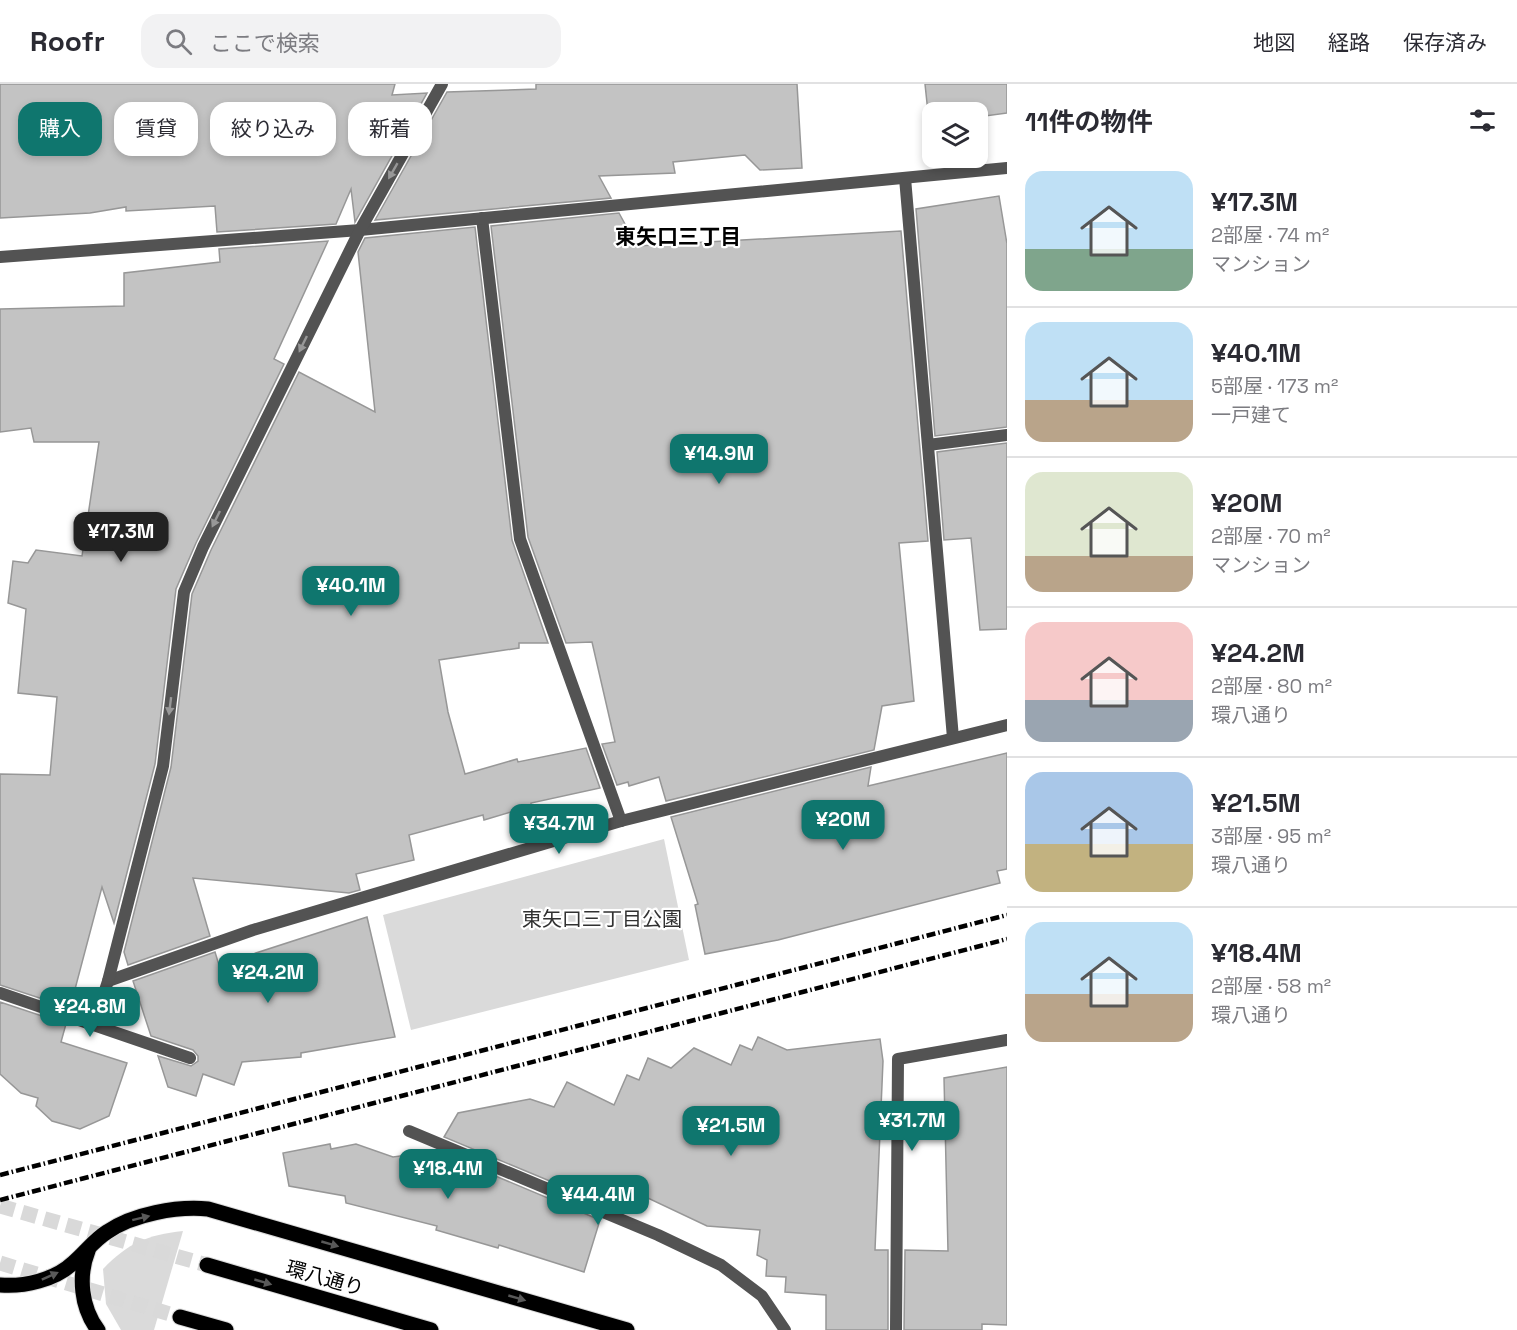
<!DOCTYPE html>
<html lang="ja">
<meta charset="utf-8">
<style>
body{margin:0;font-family:"Space Grotesk","Noto Sans JP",sans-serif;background:#f2f2f3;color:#2b2b33;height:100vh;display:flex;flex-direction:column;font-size:22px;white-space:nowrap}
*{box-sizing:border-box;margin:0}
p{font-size:20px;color:#7c7c81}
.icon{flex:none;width:33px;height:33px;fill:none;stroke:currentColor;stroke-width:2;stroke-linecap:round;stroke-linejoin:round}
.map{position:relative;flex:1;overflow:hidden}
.side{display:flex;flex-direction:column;background:#fff;width:510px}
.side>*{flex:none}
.banner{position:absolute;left:18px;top:18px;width:570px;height:54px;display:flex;gap:12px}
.fabs{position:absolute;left:922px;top:18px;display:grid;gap:12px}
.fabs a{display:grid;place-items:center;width:66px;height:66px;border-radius:12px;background:#fff;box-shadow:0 3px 9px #0003;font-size:30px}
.price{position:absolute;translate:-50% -51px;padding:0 14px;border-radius:12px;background:#0f766e;color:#fff;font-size:20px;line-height:39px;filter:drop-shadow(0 2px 3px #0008)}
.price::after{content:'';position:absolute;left:50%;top:36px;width:18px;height:14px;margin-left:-9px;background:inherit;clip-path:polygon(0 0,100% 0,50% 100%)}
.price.active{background:#222;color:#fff}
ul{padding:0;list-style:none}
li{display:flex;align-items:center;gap:18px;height:150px;padding:0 18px}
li+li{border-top:2px solid #e1e1e2}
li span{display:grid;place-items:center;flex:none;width:168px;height:120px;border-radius:18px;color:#555}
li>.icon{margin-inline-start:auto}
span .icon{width:72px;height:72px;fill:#fffc;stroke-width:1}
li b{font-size:26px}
h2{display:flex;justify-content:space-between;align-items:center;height:72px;padding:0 18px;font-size:26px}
.pill{padding:0 21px;border-radius:18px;background:#fff;box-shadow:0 3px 9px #0003;font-size:21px;line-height:54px}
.pill.active{background:#0f766e;color:#fff}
header{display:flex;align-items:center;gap:36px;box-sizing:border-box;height:84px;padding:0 30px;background:#fff;border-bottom:2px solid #e1e1e2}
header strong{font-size:28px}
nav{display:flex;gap:33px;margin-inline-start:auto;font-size:21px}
.search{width:420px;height:54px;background:#f2f2f3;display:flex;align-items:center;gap:15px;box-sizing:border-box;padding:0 21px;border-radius:18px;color:#7c7c81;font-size:22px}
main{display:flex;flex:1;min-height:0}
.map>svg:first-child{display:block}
</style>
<header>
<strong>Roofr</strong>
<div class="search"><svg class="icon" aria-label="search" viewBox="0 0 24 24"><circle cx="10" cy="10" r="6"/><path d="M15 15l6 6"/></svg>ここで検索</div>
<nav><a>地図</a><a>経路</a><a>保存済み</a></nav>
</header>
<main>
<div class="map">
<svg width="1007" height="1246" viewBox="0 0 1007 1246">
<rect width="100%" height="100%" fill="#fff"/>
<!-- green -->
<g fill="#dadada">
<polygon points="664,755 689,876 411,946 383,831"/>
<path d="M 183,1147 L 154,1246 L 121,1246 L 106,1220 L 103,1185 C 128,1159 147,1151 183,1147 Z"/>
</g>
<!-- building -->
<g fill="#c3c3c3" stroke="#979797" stroke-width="1.5">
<polygon points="0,0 395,0 392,11 427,9 355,138 351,105 336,140 217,148 215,122 126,127 126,123 90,129 0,134"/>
<polygon points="536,0 797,0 802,84 760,86 745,71 673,78 675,89 599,92 611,114 375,136 447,8 536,5"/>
<polygon points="925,0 1007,0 1007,29 978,33 978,28 933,28 933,38 929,38"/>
<polygon points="999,112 1007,160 1007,343 935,352 916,125"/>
<polygon points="619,129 637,162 901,147 928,457 899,459 914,617 882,622 874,666 666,717 659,693 629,702 628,698 617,701 602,660 615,658 592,558 566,559 528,453 491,142"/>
<polygon points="475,143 512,456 548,559 519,559 519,564 439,576 448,628 465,690 517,675 518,678 586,664 600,704 531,719 531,722 484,736 483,731 409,751 414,776 356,790 360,806 349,809 193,794 210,852 128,881 124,868 171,683 192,510 211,466 299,288 375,328 358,168 365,154"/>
<polygon points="328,157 274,275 284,280 196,459 176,505 155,680 114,839 102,803 70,924 0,901 0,690 50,691 57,613 18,609 26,525 8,519 13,477 28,479 36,466 82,472 99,358 34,358 31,344 0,348 0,225 124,222 124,189 220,178 219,165"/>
<polygon points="1007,359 1007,545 980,546 971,454 944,456 937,368"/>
<polygon points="1007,669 1007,785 997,787 1000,799 778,856 705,870 695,821 698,820 671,733 871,683 868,702"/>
<polygon points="367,833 395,953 301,969 301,973 242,978 234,1001 203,990 196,1012 168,1003 158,972 191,982 198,977 198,972 193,966 151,952 133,897 215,868 219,881"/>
<polygon points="0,918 66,940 61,958 127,979 109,1032 80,1045 52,1037 36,1022 38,1014 21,1009 0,990"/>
<polygon points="758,953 787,966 880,955 883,977 875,1166 888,1166 888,1246 826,1246 826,1211 785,1208 786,1193 766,1192 767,1176 757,1171 760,1146 707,1142 612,1097 605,1120 444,1053 458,1029 530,1015 554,1023 567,998 614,1021 627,991 639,996 648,974 671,984 694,964 731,981 740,961 752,966"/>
<polygon points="1007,983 1007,1241 982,1240 982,1246 904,1246 905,1166 948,1167 944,994"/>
<polygon points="330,1060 331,1065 356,1060 393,1073 436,1067 600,1136 584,1188 499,1161 498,1164 436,1146 437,1142 346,1119 345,1112 289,1102 283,1069"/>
</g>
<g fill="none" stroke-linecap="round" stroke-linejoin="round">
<!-- primary-tunnel -->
<g stroke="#d9d9d9" stroke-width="15" stroke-dasharray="15 8" stroke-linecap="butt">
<polyline points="0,1122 207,1181"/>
<polyline points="0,1179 180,1233"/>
</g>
<defs>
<g id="primary">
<path d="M 88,1167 C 78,1192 81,1224 98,1246"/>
<polyline points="207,1181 431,1246"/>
<path d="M 0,1201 C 24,1203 55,1196 73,1179 C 85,1169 94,1156 107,1148 C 133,1130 177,1122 208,1125 L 627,1246"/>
<polyline points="180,1233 226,1246"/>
</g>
</defs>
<!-- primary casing -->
<use href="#primary" stroke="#dbdbdb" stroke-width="17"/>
<!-- service -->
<g stroke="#535353" stroke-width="12">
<polyline points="905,94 953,654"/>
<polyline points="928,361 1007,351"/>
</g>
<!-- minor -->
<g stroke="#535353" stroke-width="12">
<polyline points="482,134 520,455 621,737"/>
<polyline points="0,173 360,146 1007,84"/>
<polyline points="108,897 253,846 621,737 1007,641"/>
<polyline points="94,940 108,897 163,682 184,508 203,463 360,146 442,0"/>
<polyline points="409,1047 658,1151 721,1181 762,1212 785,1246"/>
<polyline points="896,1246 898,975 1007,956"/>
</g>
<!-- tertiary -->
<polyline stroke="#535353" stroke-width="12" points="0,909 190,974"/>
<!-- primary -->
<use href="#primary" stroke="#000" stroke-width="15"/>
<!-- rail -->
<g stroke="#000" stroke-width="4.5" stroke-dasharray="9 3 1.5 3" stroke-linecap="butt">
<polyline points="0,1091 1007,831"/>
<polyline points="0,1116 1007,855"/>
</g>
</g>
<!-- one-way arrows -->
<defs><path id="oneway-solid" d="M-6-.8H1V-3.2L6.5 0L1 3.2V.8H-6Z" transform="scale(1.5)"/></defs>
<g fill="#989898">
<use href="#oneway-solid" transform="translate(393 87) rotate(120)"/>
<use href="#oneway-solid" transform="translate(303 260) rotate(116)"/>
<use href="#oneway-solid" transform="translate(216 435) rotate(116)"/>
<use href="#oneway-solid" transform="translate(170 622) rotate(97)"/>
</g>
<g fill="#595959">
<use href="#oneway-solid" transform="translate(141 1134) rotate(-14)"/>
<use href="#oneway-solid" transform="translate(330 1160) rotate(16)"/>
<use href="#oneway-solid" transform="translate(50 1192) rotate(-24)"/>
<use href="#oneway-solid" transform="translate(263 1198) rotate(16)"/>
<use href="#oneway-solid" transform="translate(517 1214) rotate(16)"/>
</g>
<g text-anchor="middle" stroke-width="4.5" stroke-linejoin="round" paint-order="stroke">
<!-- park labels -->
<g font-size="20" fill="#313131" stroke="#fff">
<text x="602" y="842">東矢口三丁目公園</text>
</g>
<!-- street labels -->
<g font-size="20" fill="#000" stroke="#fff">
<text transform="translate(325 1194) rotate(16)" y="7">環八通り</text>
</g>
<!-- neighbourhood labels -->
<g font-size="21" font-weight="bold" fill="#000" stroke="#fff">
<text x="678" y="160">東矢口三丁目</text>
</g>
</g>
</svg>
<div class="fabs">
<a><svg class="icon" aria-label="layers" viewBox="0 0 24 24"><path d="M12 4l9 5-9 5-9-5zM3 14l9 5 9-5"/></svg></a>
</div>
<b class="price" style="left:719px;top:401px">¥14.9M</b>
<b class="price active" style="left:121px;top:479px">¥17.3M</b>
<b class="price" style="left:351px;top:533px">¥40.1M</b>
<b class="price" style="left:843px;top:767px">¥20M</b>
<b class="price" style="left:559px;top:771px">¥34.7M</b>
<b class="price" style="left:268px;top:920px">¥24.2M</b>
<b class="price" style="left:90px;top:954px">¥24.8M</b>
<b class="price" style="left:912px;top:1068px">¥31.7M</b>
<b class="price" style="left:731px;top:1073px">¥21.5M</b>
<b class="price" style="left:448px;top:1116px">¥18.4M</b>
<b class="price" style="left:598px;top:1142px">¥44.4M</b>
<div class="banner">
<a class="pill active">購入</a>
<a class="pill">賃貸</a>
<a class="pill">絞り込み</a>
<a class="pill">新着</a>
</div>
</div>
<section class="side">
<h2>11件の物件<svg class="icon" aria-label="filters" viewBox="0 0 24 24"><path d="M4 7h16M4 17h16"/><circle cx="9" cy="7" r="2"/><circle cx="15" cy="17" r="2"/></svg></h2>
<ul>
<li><span style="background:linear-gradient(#bfe0f5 65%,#7fa58c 0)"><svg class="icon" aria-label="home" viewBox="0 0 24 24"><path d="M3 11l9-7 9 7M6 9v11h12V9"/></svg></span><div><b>¥17.3M</b><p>2部屋 · 74 m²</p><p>マンション</p></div></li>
<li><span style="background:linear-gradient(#bfe0f5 65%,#b9a48a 0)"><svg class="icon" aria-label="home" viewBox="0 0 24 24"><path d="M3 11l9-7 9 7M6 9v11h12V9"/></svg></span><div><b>¥40.1M</b><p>5部屋 · 173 m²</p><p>一戸建て</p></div></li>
<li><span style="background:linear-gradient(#dfe7d0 70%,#b9a48a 0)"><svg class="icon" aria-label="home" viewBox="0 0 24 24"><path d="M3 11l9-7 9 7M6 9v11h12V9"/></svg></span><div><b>¥20M</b><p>2部屋 · 70 m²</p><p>マンション</p></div></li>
<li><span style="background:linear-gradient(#f6c9c9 65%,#9aa5b1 0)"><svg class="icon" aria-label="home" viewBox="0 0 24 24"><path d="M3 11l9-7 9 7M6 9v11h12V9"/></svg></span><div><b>¥24.2M</b><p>2部屋 · 80 m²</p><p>環八通り</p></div></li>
<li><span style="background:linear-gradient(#a9c7e8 60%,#c2b280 0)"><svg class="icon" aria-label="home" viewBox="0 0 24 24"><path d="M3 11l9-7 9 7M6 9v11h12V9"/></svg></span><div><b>¥21.5M</b><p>3部屋 · 95 m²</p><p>環八通り</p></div></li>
<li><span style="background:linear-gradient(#bfe0f5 60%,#b9a48a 0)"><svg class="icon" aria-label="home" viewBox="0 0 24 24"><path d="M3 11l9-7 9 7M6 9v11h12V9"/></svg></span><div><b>¥18.4M</b><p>2部屋 · 58 m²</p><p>環八通り</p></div></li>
</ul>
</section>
</main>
